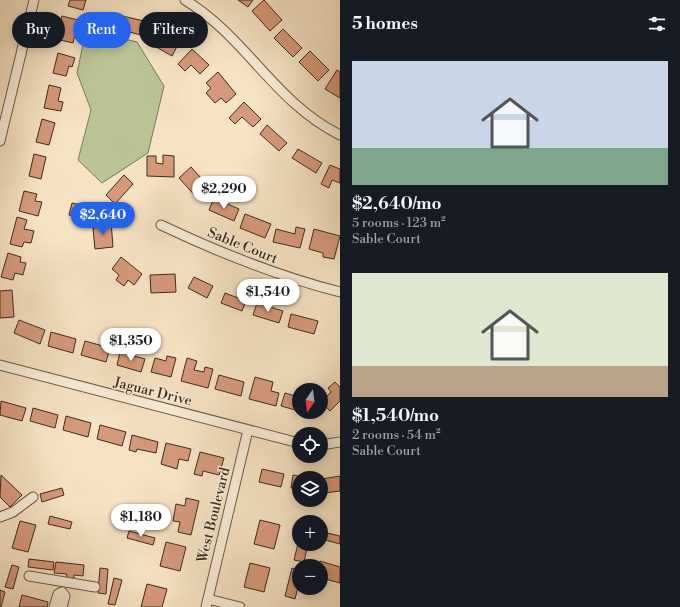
<!DOCTYPE html>
<meta charset="utf-8">
<style>
body{margin:0;font-family:"Libre Bodoni",serif;background:#20242c;color:#f1f3f6;height:100vh;display:flex;flex-direction:column;font-size:15px;white-space:nowrap}
*{box-sizing:border-box;margin:0}
p{font-size:13px;color:#9ea1a6}
.icon{flex:none;width:22px;height:22px;fill:none;stroke:currentColor;stroke-width:2;stroke-linecap:round;stroke-linejoin:round}
.map{position:relative;flex:1;overflow:hidden}
.side{display:flex;flex-direction:column;background:#171b24;width:340px}
.side>*{flex:none}
.hud{position:absolute;left:12px;top:12px;width:268px;height:36px;display:flex;gap:8px}
.needle{width:26px;rotate:194deg}
.fabs{position:absolute;left:292px;top:383px;display:grid;gap:8px}
.fabs a{display:grid;place-items:center;width:36px;height:36px;border-radius:50%;background:#171b24;box-shadow:0 2px 10px #0003;font-size:20px}
.price{position:absolute;translate:-50% -34px;padding:0 9px;border-radius:14px;background:#fff;color:#222;font-size:13px;line-height:26px;filter:drop-shadow(0 1px 2px #0008)}
.price::after{content:'';position:absolute;left:50%;top:24px;width:12px;height:9px;margin-left:-6px;background:inherit;clip-path:polygon(0 0,100% 0,50% 100%)}
.price.current{background:#2563eb;color:#fff}
ul{padding:0;list-style:none}
li{display:grid;align-content:center;gap:8px;height:212px;padding:0 12px}
li span{display:grid;place-items:center;height:124px;border-radius:0px;color:#555}
li>.icon{margin-inline-start:auto}
span .icon{width:72px;height:72px;fill:#fffc;stroke-width:1}
li b{font-size:17px}
h2{display:flex;justify-content:space-between;align-items:center;height:48px;padding:0 12px;font-size:17px}
.pill{padding:0 14px;border-radius:18px;background:#171b24;box-shadow:0 2px 10px #0003;font-size:14px;line-height:36px}
.pill.current{background:#2563eb;color:#fff}
main{display:flex;flex:1;min-height:0}
.map>svg:first-child{display:block}
</style>
<main>
<div class="map">
<svg width="340" height="607" viewBox="0 0 340 607">
<rect width="100%" height="100%" fill="#f6e3c3"/>
<filter id="stains"><feTurbulence type="fractalNoise" baseFrequency=".005" numOctaves="4"/><feColorMatrix values="0 0 0 0 .2 0 0 0 0 .09 0 0 0 0 .02 0 0 0 .5 -.17"/></filter>
<radialGradient id="worn" r=".72"><stop offset=".6" stop-color="#630" stop-opacity="0"/><stop offset="1" stop-color="#630" stop-opacity=".3"/></radialGradient>
<!-- green -->
<polygon fill="#bac495" stroke="#7b7858" points="86,30 137,42 164,86 148,153 102,183 78,160 91,110 77,73"/>
<!-- building -->
<g fill="#d6997b" stroke="#3c2c1c">
<polygon points="70,0 86,0 83,10 68,6"/>
<polygon points="238,0 253,0 248,7"/>
<polygon points="264,0 282,20 270,31 252,11"/>
<polygon points="118,15 144,21 141,35 114,28"/>
<polygon points="62,16 78,20 73,43 56,39"/>
<polygon points="160,27 181,39 172,56 151,44"/>
<polygon points="283,29 302,48 293,57 274,38"/>
<polygon points="192,49 209,65 200,74 191,65 185,71 178,64"/>
<polygon points="310,51 329,70 318,81 299,62"/>
<polygon points="58,53 75,58 72,67 69,66 66,76 53,73"/>
<polygon points="337,70 340,72 340,98 325,89"/>
<polygon points="218,72 236,94 226,103 221,98 215,103 206,93 211,88 206,83"/>
<polygon points="49,85 61,88 58,101 63,102 61,111 44,108"/>
<polygon points="244,102 261,119 253,127 242,117 235,124 229,118"/>
<polygon points="42,119 55,123 49,145 36,142"/>
<polygon points="267,125 287,143 279,151 260,134"/>
<polygon points="298,149 322,163 316,173 292,158"/>
<polygon points="34,154 46,157 41,179 29,176"/>
<polygon points="163,155 174,156 174,177 147,176 147,156 156,156 156,163 163,164"/>
<polygon points="330,165 340,169 340,183 332,180 329,188 321,184"/>
<polygon points="191,167 210,188 198,199 179,178"/>
<polygon points="124,175 133,184 115,204 106,195"/>
<polygon points="24,191 37,194 35,201 42,202 38,216 19,211"/>
<polygon points="214,198 239,209 234,221 209,210"/>
<polygon points="72,203 81,205 78,217 69,215"/>
<polygon points="245,214 271,224 265,238 240,228"/>
<polygon points="17,217 27,220 24,229 34,231 31,243 24,242 22,247 10,244"/>
<polygon points="111,221 113,247 95,249 93,228 101,227 100,222"/>
<polygon points="296,227 305,229 300,248 273,242 276,229 295,234"/>
<polygon points="314,229 340,236 334,259 323,257 323,253 309,249"/>
<polygon points="8,253 21,257 20,262 26,263 23,275 15,273 13,280 1,277"/>
<polygon points="121,257 142,274 134,285 128,280 124,286 116,280 119,275 112,269"/>
<polygon points="175,274 176,292 151,293 150,275"/>
<polygon points="194,277 213,286 207,298 188,288"/>
<polygon points="12,290 14,317 0,318 0,291"/>
<polygon points="225,293 246,301 242,311 221,303"/>
<polygon points="257,303 283,311 279,323 253,315"/>
<polygon points="291,314 318,321 314,334 288,327"/>
<polygon points="19,320 45,330 40,344 14,333"/>
<polygon points="51,332 76,339 73,353 48,346"/>
<polygon points="85,341 110,348 106,362 81,355"/>
<polygon points="120,352 145,359 141,372 117,365"/>
<polygon points="167,356 176,358 171,377 151,372 155,358 166,361"/>
<polygon points="187,358 197,361 194,370 204,372 205,367 213,369 208,388 181,381"/>
<polygon points="219,375 244,382 241,396 215,389"/>
<polygon points="255,377 273,382 271,391 279,393 276,406 249,399"/>
<polygon points="335,382 340,387 340,401 330,411 321,402 331,392 328,388"/>
<polygon points="285,393 299,397 299,411 281,406"/>
<polygon points="1,401 26,408 22,421 0,415"/>
<polygon points="33,408 58,415 55,428 30,421"/>
<polygon points="66,416 91,423 88,437 63,430"/>
<polygon points="100,425 126,432 122,446 97,439"/>
<polygon points="132,435 158,442 156,453 137,449 136,452 129,450"/>
<polygon points="166,443 191,449 188,461 179,459 177,469 161,464"/>
<polygon points="200,452 224,458 219,475 203,471 202,476 194,474"/>
<polygon points="262,469 284,474 281,487 259,482"/>
<polygon points="1,475 22,495 10,507 0,497"/>
<polygon points="293,475 310,478 299,478 299,489 291,488"/>
<polygon points="340,476 340,491 324,493 322,479"/>
<polygon points="62,488 64,495 42,502 40,494"/>
<polygon points="186,498 199,501 191,535 178,532 180,522 173,521 176,504 185,506"/>
<polygon points="50,516 72,522 70,529 48,524"/>
<polygon points="260,520 280,525 274,549 254,544"/>
<polygon points="20,521 36,525 28,552 12,548"/>
<polygon points="129,531 155,538 153,545 127,538"/>
<polygon points="327,533 340,536 340,544 325,540"/>
<polygon points="299,539 299,544 308,544 304,562 294,560"/>
<polygon points="166,542 186,547 180,571 160,566"/>
<polygon points="29,559 54,562 53,570 28,567"/>
<polygon points="320,561 340,567 340,583 321,578 321,566 318,566"/>
<polygon points="56,562 84,565 83,576 74,575 74,580 66,579 67,574 54,573"/>
<polygon points="250,563 270,568 264,592 244,587"/>
<polygon points="12,565 19,567 13,589 5,587"/>
<polygon points="100,568 108,569 106,594 98,593"/>
<polygon points="292,568 299,570 299,583 295,599 285,596"/>
<polygon points="114,578 122,580 115,605 108,604"/>
<polygon points="147,584 167,589 162,607 141,607"/>
<polygon points="0,590 5,592 1,607 0,607"/>
<polygon points="22,595 48,602 47,607 19,607"/>
</g>
<g fill="none" stroke-linecap="round" stroke-linejoin="round">
<defs>
<g id="minor">
<path d="M 185,0 C 247,38 274,102 340,135"/>
<polyline points="0,141 34,0"/>
<path d="M 161,225 C 220,253 277,276 340,292"/>
<polyline points="0,365 299,443"/>
<polyline points="321,445 340,442"/>
<polyline points="0,517 13,512 33,497"/>
<polyline points="29,576 95,587"/>
<polyline points="208,599 240,607"/>
<polyline points="54,607 58,594 62,592 65,596 62,607"/>
<polyline points="206,607 248,430"/>
</g>
</defs>
<!-- minor casing -->
<use href="#minor" stroke="#6a5a46" stroke-width="11"/>
<!-- minor -->
<use href="#minor" stroke="#f9edd8" stroke-width="9"/>
</g>
<g text-anchor="middle" stroke-width="3" stroke-linejoin="round" paint-order="stroke">
<!-- street labels -->
<g font-size="14" fill="#3c2c1c" stroke="#f9edd8">
<text transform="translate(243 245) rotate(22)" y="5">Sable Court</text>
<text transform="translate(153 391) rotate(14)" y="5">Jaguar Drive</text>
<text transform="translate(213 515) rotate(-76)" y="5">West Boulevard</text>
</g>
</g>
<rect width="100%" height="100%" filter="url(#stains)"/>
<rect width="100%" height="100%" fill="url(#worn)"/>
</svg>
<div class="fabs">
<a><svg class="needle" viewBox="-14 -14 28 28"><path d="M0-13l5 13h-10z" fill="#e53935"/><path d="M0 13l5-13h-10z" fill="#9ea1a6"/></svg></a>
<a><svg class="icon" aria-label="locate" viewBox="0 0 24 24"><circle cx="12" cy="12" r="6"/><path d="M12 2v4M12 18v4M2 12h4M18 12h4"/></svg></a>
<a><svg class="icon" aria-label="layers" viewBox="0 0 24 24"><path d="M12 4l9 5-9 5-9-5zM3 14l9 5 9-5"/></svg></a>
<a>+</a>
<a>−</a>
</div>
<b class="price" style="left:224px;top:210px">$2,290</b>
<b class="price current" style="left:103px;top:236px">$2,640</b>
<b class="price" style="left:268px;top:313px">$1,540</b>
<b class="price" style="left:131px;top:362px">$1,350</b>
<b class="price" style="left:141px;top:538px">$1,180</b>
<div class="hud">
<a class="pill">Buy</a>
<a class="pill current">Rent</a>
<a class="pill">Filters</a>
</div>
</div>
<section class="side">
<h2>5 homes<svg class="icon" aria-label="filters" viewBox="0 0 24 24"><path d="M4 7h16M4 17h16"/><circle cx="9" cy="7" r="2"/><circle cx="15" cy="17" r="2"/></svg></h2>
<ul>
<li><span style="background:linear-gradient(#c9d6e8 70%,#7fa58c 0)"><svg class="icon" aria-label="home" viewBox="0 0 24 24"><path d="M3 11l9-7 9 7M6 9v11h12V9"/></svg></span><div><b>$2,640/mo</b><p>5 rooms · 123 m²</p><p>Sable Court</p></div></li>
<li><span style="background:linear-gradient(#dfe7d0 75%,#b9a48a 0)"><svg class="icon" aria-label="home" viewBox="0 0 24 24"><path d="M3 11l9-7 9 7M6 9v11h12V9"/></svg></span><div><b>$1,540/mo</b><p>2 rooms · 54 m²</p><p>Sable Court</p></div></li>
</ul>
</section>
</main>
